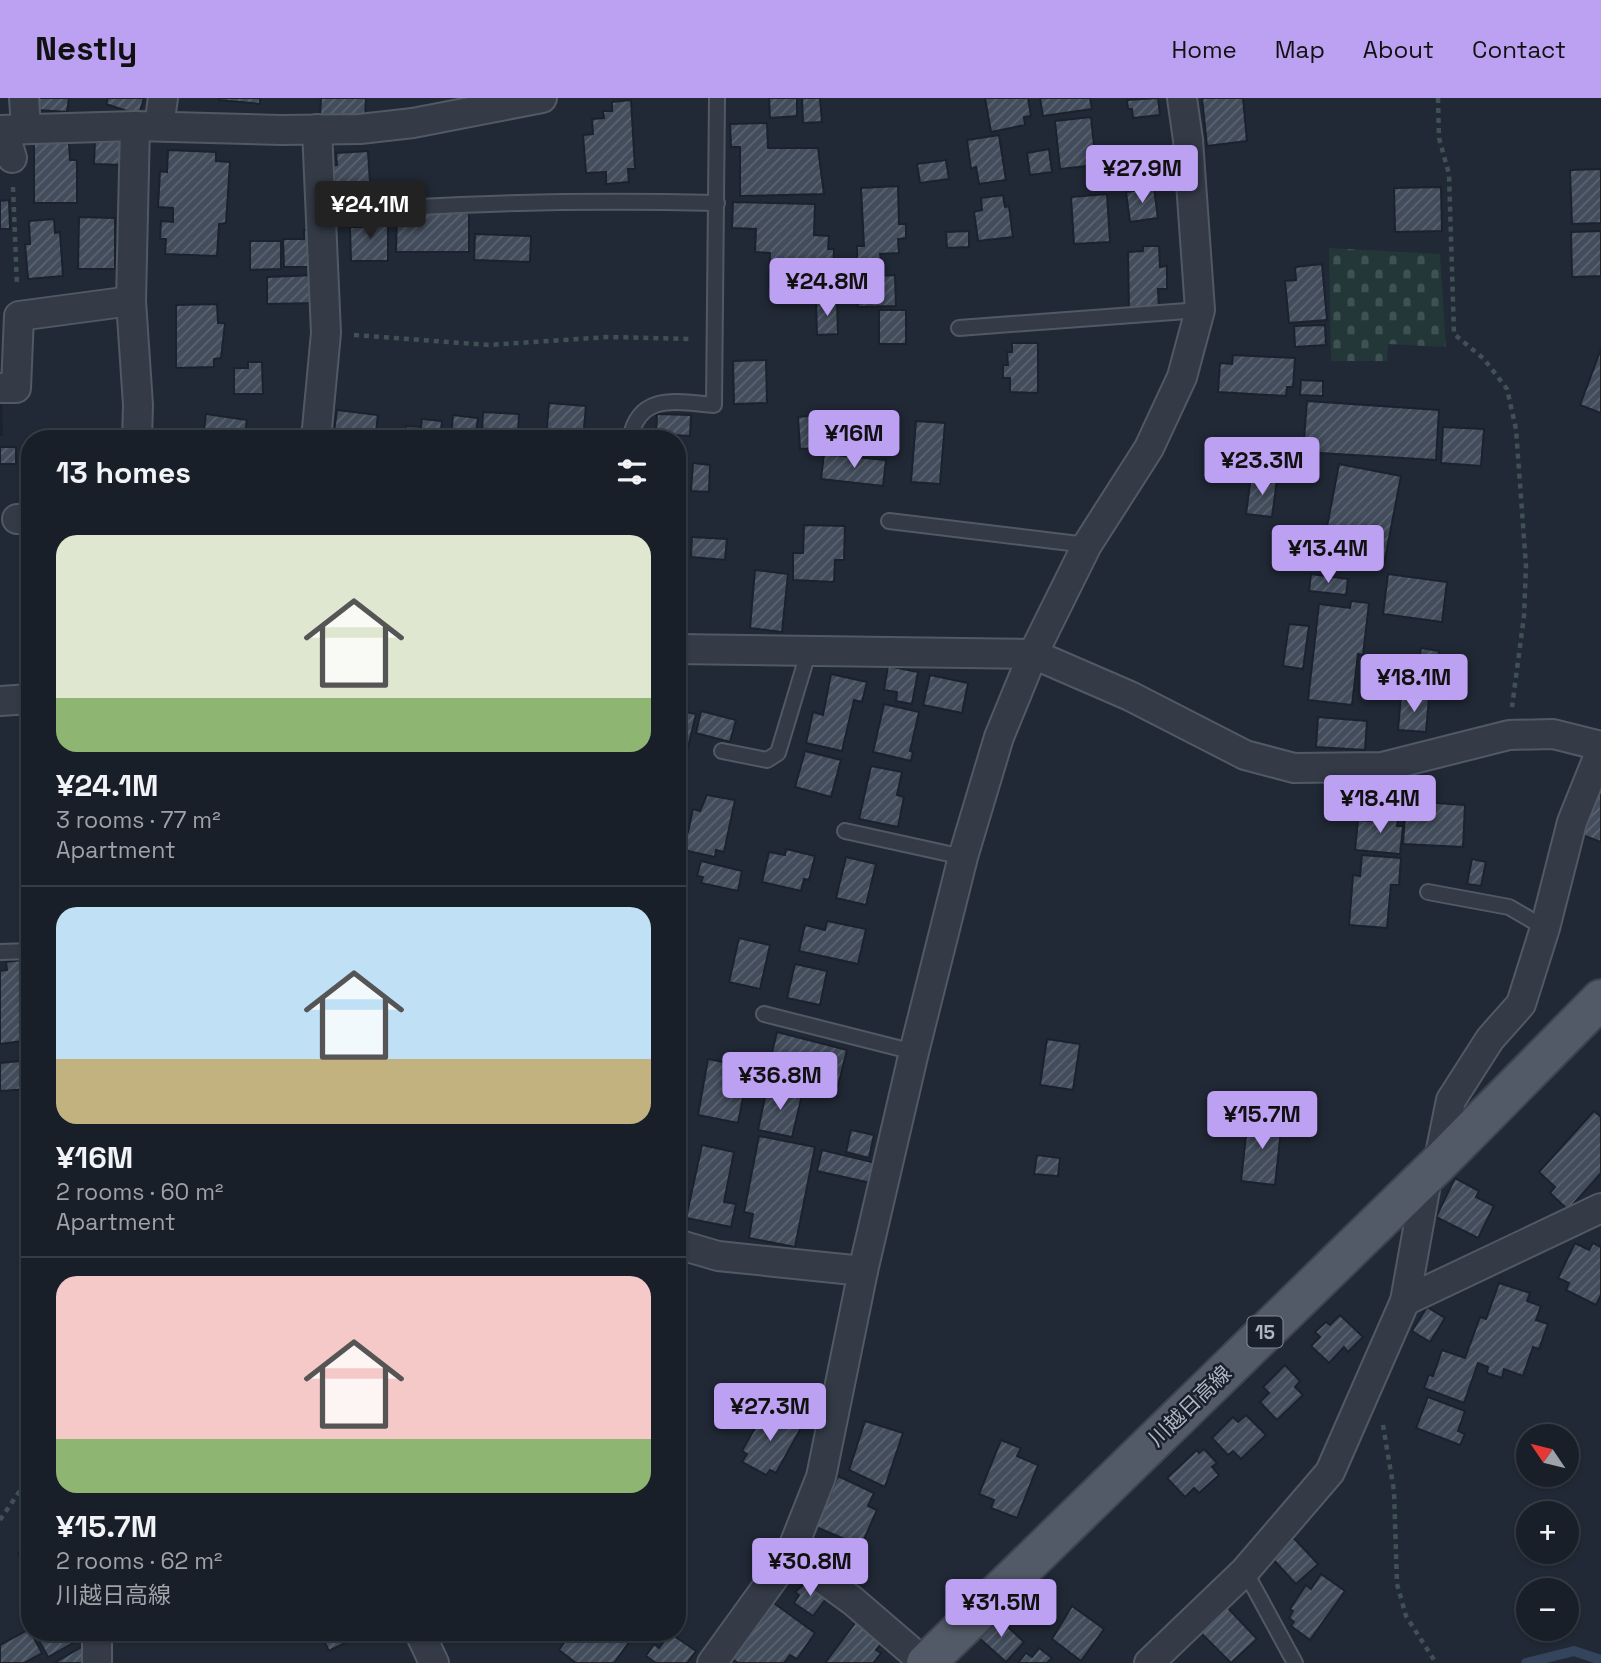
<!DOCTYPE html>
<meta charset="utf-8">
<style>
body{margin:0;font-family:"Space Grotesk","Noto Sans JP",sans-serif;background:#222730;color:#f1f3f6;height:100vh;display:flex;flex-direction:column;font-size:26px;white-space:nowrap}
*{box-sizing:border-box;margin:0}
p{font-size:23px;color:#9fa2a8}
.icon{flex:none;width:38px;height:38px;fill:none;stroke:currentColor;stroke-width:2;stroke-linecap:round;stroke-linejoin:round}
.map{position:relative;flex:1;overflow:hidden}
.panel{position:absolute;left:21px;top:332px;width:665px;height:1211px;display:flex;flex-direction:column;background:#191f28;border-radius:28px;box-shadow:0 2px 5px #0004,0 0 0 2px #373d45}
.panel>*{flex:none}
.needle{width:46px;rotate:305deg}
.controls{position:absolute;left:1516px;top:1326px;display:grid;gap:14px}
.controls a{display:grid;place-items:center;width:63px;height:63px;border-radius:50%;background:#191f28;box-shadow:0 2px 5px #0004,0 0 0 2px #373d45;font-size:35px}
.price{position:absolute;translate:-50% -60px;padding:0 16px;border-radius:7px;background:#bca0f2;color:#111;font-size:23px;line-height:46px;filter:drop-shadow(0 2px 4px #0008)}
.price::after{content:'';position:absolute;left:50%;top:42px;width:21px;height:16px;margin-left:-10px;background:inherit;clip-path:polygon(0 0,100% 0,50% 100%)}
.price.current{background:#222;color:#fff}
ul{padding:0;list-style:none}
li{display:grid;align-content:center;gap:14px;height:371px;padding:0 35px}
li+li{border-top:2px solid #373d45}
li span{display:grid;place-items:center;height:217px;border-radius:21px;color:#555}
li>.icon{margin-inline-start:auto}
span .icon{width:126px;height:126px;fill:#fffc;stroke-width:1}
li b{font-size:30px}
h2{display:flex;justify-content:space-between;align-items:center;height:84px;padding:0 35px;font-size:30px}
header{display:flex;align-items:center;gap:42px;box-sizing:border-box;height:98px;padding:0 35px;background:#bca0f2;color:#111}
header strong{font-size:33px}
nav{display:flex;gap:38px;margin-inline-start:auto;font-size:24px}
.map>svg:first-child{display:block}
</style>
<header>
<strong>Nestly</strong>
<nav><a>Home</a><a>Map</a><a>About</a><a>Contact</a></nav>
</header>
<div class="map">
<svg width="1601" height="1565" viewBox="0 0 1601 1565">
<defs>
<pattern id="cemetery-stones" width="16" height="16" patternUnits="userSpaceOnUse" patternTransform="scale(1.75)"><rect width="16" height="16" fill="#233638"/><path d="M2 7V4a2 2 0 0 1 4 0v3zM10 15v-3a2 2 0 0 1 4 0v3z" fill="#405153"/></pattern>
<pattern id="building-hatch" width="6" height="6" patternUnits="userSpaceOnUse" patternTransform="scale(1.75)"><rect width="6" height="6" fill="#424c5b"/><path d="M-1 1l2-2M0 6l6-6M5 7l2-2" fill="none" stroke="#5b6471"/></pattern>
</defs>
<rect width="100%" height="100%" fill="#212936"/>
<!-- cemetery -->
<polygon fill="url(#cemetery-stones)" points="1329,150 1440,156 1446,249 1388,246 1387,263 1331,263"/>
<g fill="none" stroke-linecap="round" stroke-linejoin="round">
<!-- stream -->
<polyline stroke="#35445d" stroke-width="10" points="1526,1565 1574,1553 1601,1562"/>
</g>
<!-- building -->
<g fill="url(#building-hatch)" stroke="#1b222d" stroke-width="2">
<polygon points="39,0 69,0 67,14 38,12"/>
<polygon points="108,0 144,0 139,17 106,6"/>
<polygon points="219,0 260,0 260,6 219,2"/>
<polygon points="321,0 366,0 365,19 320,17"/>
<polygon points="769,0 797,0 797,18 770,20"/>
<polygon points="802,0 820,0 822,24 803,25"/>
<polygon points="985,0 1028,0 1031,18 1024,19 1025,27 991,34"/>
<polygon points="1040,0 1090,0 1092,11 1043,18"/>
<polygon points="1158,0 1160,17 1133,20 1132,11 1128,11 1127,2"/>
<polygon points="1202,0 1243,0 1247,43 1207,48"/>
<polygon points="631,2 635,71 628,71 629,84 606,86 606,74 586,75 583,37 593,36 592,21 604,20 603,13 612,13 612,4"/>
<polygon points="1091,19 1096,67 1060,71 1055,23"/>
<polygon points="767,25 768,50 818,50 824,96 740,98 740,49 731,49 730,26"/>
<polygon points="999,37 1006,82 979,86 976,69 971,71 967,42"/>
<polygon points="95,41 125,42 124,67 94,66"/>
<polygon points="34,45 69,45 70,62 77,62 77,105 34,105"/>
<polygon points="1049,51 1052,74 1030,77 1027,55"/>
<polygon points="168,52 216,54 216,63 230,64 226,125 219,126 217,158 165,156 166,141 160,141 161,123 173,124 173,110 158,109 160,73 167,74"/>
<polygon points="368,53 371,101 339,103 338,85 332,85 331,68 337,67 336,55"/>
<polygon points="946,62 949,81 920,85 917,66"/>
<polygon points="1601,71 1601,125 1572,126 1570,72"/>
<polygon points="898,88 899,126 906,126 906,140 898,141 899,155 880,156 881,166 857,167 857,148 864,148 861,90"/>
<polygon points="1441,89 1442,133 1395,134 1394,90"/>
<polygon points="1154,90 1158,120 1130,124 1126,94"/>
<polygon points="1107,96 1110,144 1074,146 1071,99"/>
<polygon points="1003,97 1005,109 1009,108 1013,139 978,143 974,114 982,112 981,100"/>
<polygon points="9,102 10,131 0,131 0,103"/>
<polygon points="733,104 815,106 814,137 829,138 828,151 834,151 833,170 814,170 814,191 769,190 770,155 755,154 756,131 732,130"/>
<polygon points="397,114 469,115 469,154 396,154"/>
<polygon points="79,119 115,120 115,171 78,171"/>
<polygon points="388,119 388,163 351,163 350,129 370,129 369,120"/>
<polygon points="54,121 55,135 60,134 63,178 28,181 25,146 30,146 29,123"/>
<polygon points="304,132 316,132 317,169 284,169 283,141 304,141"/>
<polygon points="969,133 969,149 947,150 946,134"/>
<polygon points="1601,133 1601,178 1572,179 1571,134"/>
<polygon points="475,136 531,138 530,164 474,162"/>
<polygon points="250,143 281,143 281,171 250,172"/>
<polygon points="1143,148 1159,148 1160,169 1167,168 1167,191 1158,191 1159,212 1129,212 1128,154 1143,153"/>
<polygon points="1322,166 1327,222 1289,225 1285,183 1296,182 1295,169"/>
<polygon points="317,177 318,205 267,206 267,179"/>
<polygon points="895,177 896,208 858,209 857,179"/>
<polygon points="837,203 838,236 817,237 816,204"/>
<polygon points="217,206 218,225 225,225 221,260 214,261 214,269 176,270 176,207"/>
<rect x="879" y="212" width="27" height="34"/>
<polygon points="1325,227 1326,247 1295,249 1294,228"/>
<polygon points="1012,245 1038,245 1038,295 1010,294 1010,280 1003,280 1003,267 1008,267 1007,254 1012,254"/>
<polygon points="1601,251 1601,315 1580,307"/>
<polygon points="1233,257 1295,260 1293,289 1287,289 1286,298 1218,294 1220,265 1232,266"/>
<polygon points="766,262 767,305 734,306 733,263"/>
<polygon points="248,264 262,264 263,296 234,296 234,270 248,270"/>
<polygon points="1301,282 1323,283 1323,298 1300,297"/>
<polygon points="1307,303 1439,312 1436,362 1303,354"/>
<polygon points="549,305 586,308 583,341 546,341"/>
<polygon points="0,307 1,307 2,337 0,337"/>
<polygon points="337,312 378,317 375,341 333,341"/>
<polygon points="483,314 519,316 518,335 529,336 528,341 489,341 489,337 482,337"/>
<polygon points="206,316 247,322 245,336 254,338 253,341 203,341"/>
<polygon points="657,316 691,317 690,338 656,336"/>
<polygon points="453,317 478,320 475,341 451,341"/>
<polygon points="818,317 820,350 800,351 798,319"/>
<polygon points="422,321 442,323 440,341 404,341 406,328 421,329"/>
<polygon points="916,323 945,325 940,386 911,384"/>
<polygon points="1443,329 1484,331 1481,368 1441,365"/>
<rect x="0" y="349" width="16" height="17"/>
<polygon points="824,356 886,362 883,388 821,381"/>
<polygon points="693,365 710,367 709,394 691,393"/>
<polygon points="1339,366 1401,378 1384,466 1322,455"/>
<polygon points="1251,379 1277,382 1272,419 1246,416"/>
<polygon points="804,427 845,428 844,462 835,462 834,484 793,482 793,455 803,455"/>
<polygon points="692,439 727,441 725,462 691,459"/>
<polygon points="755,472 788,476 782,534 750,530"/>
<polygon points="1311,476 1348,481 1346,497 1309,493"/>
<polygon points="1388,476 1447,484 1442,524 1383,516"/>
<polygon points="1351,503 1369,505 1363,557 1358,556 1352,607 1308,602 1319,506 1350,510"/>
<polygon points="1289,526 1309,528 1303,571 1283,568"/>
<polygon points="1421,550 1439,553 1436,572 1418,569"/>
<polygon points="888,568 918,574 912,606 896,603 897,594 884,592"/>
<polygon points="831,576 867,584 862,604 854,602 842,653 806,645 813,614 823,617"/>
<polygon points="930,577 968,585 962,615 923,607"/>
<polygon points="1401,598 1429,600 1426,634 1398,632"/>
<polygon points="884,606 919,614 910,653 913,654 911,663 873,654"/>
<polygon points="677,612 696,616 683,670 677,668"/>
<polygon points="701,613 736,622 730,644 696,635"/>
<polygon points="1318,619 1367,623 1365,652 1316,649"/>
<polygon points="805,653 841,662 831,699 795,689"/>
<polygon points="871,668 902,674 897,697 904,699 898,729 859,721"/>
<polygon points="1601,687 1601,744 1582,737"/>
<polygon points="707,697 735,702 724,754 716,752 715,759 679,751 683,733 688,734 693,711 700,713"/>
<polygon points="1406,703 1465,707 1463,749 1403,746"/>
<polygon points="1371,716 1398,718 1397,728 1403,728 1400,756 1355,752 1358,722 1370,723"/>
<polygon points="786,751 815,758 809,782 804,781 801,793 762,784 769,754 785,757"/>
<polygon points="1362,757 1401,760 1399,787 1391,787 1387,830 1349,827 1353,777 1360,778"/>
<polygon points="846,759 876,766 866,807 836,800"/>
<polygon points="1472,761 1486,764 1481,788 1467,786"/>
<polygon points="701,763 742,773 738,793 701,785 703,779 697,778"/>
<polygon points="827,823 866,831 858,866 799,853 805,827 825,832"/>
<polygon points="739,840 770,847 760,891 729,884"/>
<polygon points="30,861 30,942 0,946 0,873 7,872 6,864"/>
<polygon points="795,866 827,873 820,907 787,900"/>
<polygon points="777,934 847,952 838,988 805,980 802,992 765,983"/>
<polygon points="1047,941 1080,946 1073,992 1040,987"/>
<polygon points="708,961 739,967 737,977 747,979 738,1025 698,1017"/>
<polygon points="30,962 30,991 0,993 0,965"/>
<polygon points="767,990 802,997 792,1039 758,1032"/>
<polygon points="1594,1013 1601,1019 1601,1075 1568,1112 1550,1095 1555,1089 1539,1074"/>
<polygon points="1248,1019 1282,1023 1275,1087 1241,1083"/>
<polygon points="851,1032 874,1037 869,1060 846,1054"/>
<polygon points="759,1038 815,1049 795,1149 749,1140 753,1116 744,1114"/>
<polygon points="702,1047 734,1054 724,1104 736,1106 731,1129 686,1120"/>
<polygon points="822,1052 876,1065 871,1085 817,1073"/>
<polygon points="1037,1057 1060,1060 1058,1078 1034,1076"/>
<polygon points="1455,1080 1479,1093 1476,1099 1494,1108 1478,1140 1436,1119"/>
<polygon points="1575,1145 1589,1152 1593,1145 1601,1149 1601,1197 1596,1207 1566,1192 1569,1185 1558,1180"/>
<polygon points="1499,1185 1530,1195 1527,1203 1541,1208 1536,1222 1548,1226 1539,1251 1533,1249 1523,1278 1504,1271 1502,1280 1487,1275 1488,1269 1478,1265 1464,1305 1424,1290 1429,1277 1433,1278 1442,1252 1465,1260 1480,1219 1486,1221"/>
<polygon points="1427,1209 1445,1220 1430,1244 1412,1233"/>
<polygon points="1340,1217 1363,1239 1348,1254 1344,1249 1329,1265 1311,1248 1320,1239 1315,1234 1326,1224 1330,1227"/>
<polygon points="1285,1267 1300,1283 1295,1289 1303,1297 1277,1322 1260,1304 1269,1295 1263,1289"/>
<polygon points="1428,1299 1465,1313 1458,1333 1465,1336 1460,1347 1416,1330"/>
<polygon points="766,1310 801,1330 776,1375 770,1372 766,1377 742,1364 747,1356 742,1353"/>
<polygon points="1246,1317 1266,1337 1241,1361 1233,1353 1228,1357 1212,1340 1233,1319 1238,1324"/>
<polygon points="865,1323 903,1335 885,1389 849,1372"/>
<polygon points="1001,1342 1021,1350 1017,1358 1038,1367 1017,1420 991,1410 994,1402 979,1396"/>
<polygon points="1204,1351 1217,1365 1212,1369 1219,1377 1199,1395 1194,1390 1185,1399 1167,1380 1197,1352 1199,1355"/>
<polygon points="838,1378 874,1395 868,1408 877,1412 861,1448 816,1429"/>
<polygon points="1289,1435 1318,1466 1296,1486 1271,1459"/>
<polygon points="823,1448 843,1462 833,1476 813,1462"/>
<polygon points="30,1449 30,1480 18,1455"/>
<polygon points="1321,1476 1345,1493 1310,1542 1291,1528 1294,1524 1289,1520 1293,1513 1290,1511 1306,1487 1311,1491"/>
<polygon points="808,1483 828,1498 813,1518 794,1505 799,1497 795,1494"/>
<polygon points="771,1503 815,1535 797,1561 790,1557 784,1565 738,1565 731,1560"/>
<polygon points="1072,1508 1104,1531 1081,1563 1052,1541"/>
<polygon points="1226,1508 1257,1541 1231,1565 1199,1533"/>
<polygon points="997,1519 1024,1544 1006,1564 978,1539"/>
<polygon points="858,1521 885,1541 876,1552 881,1555 873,1565 825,1565"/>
<polygon points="29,1531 42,1555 24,1565 0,1565 0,1547"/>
<polygon points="35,1535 80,1535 82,1540 48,1559"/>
<polygon points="320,1535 365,1535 329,1553"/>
<polygon points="571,1535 629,1535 632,1540 614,1565 576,1565 559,1552"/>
<polygon points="670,1535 696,1553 687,1565 656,1565 646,1558 654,1546 659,1550"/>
<polygon points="85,1547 86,1565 54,1565"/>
<polygon points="1039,1550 1052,1560 1047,1565 1018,1565 1026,1555 1032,1559"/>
</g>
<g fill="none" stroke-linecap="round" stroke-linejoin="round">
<defs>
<g id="service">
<path d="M 321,116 C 455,104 582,102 717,105"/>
<polyline points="959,230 1200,212"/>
<path d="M 630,341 C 639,294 677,304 714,307 L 717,0"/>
<polyline points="889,423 1087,447"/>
<polyline points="722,653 767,662 778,655 809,552"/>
<polyline points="845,733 963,759"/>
<polyline points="1428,794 1509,809 1545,830"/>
<polyline points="0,854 30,853"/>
<polyline points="764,916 914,954"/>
<polyline points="1245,1473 1295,1565"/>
</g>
<g id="minor">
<polyline points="24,0 26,30"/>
<polyline points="135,28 131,203 138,307 137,341"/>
<polyline points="159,28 163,0"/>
<polyline points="0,32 135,28 281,32 360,31 413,25 542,0"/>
<polyline points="4,33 12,60"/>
<polyline points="0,290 16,290 19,218 131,203"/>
<polyline points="316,341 326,235 317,31"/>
<polyline points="17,421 30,421"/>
<polyline points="677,551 1033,556 1130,598 1245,657 1294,670 1382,669 1509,637 1553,636 1601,648"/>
<polyline points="0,603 30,601"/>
<polyline points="1438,1066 1451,1002 1490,941 1521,906 1545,830 1572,724 1601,652"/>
<polyline points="677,1146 718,1158 863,1173"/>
<polyline points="1405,1203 1601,1110"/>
<polyline points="790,1457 853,1503 925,1565"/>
<polyline points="420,1535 434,1565"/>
<polyline points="97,1565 97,1535"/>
<polyline points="712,1565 790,1457 821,1379 863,1173 914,954 963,759 999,639 1033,556 1087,447 1149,350 1182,279 1200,212 1188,42 1182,0"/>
<polyline points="1149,1565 1245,1473 1330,1374 1405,1203 1428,1075"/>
</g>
<polyline id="primary" points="926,1565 1438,1066 1601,901"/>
</defs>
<!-- service casing -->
<use href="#service" stroke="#515965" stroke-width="18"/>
<!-- minor casing -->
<use href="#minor" stroke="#515965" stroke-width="32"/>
<!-- primary casing -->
<use href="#primary" stroke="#3d4450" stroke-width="42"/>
<!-- path -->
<g stroke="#405155" stroke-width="4.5" stroke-dasharray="5 5" stroke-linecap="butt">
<polyline points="1438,0 1439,40 1449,76 1454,236 1484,261 1507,291 1516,331 1526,468 1524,518 1512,609"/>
<polyline points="13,89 17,188"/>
<polyline points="354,237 489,247 608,239 691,241"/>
<polyline points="1383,1327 1394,1393 1397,1486 1406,1518 1436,1565"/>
<polyline points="0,1422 30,1378"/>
</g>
<!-- service -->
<use href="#service" stroke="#343b47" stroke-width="14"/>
<!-- minor -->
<use href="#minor" stroke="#343b47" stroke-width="28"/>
<!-- primary -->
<use href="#primary" stroke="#525a67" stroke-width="38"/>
</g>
<g text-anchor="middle" stroke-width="5" stroke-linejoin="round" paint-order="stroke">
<!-- shield labels -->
<rect fill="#19202b" stroke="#818996" stroke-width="2" x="1247.5" y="1218.5" width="35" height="31" rx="5"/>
<g font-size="19" font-weight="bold" fill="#aeb6c4">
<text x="1265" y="1241">15</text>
</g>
<!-- street labels -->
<g font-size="21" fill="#aeb6c4" stroke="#19202b">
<text transform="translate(1190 1308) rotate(-44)" y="7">川越日高線</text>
</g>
</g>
</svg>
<div class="controls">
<a><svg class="needle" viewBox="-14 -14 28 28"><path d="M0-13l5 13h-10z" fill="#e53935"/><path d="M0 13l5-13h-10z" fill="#9fa2a8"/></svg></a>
<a>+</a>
<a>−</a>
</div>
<b class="price" style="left:1142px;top:107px">¥27.9M</b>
<b class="price current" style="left:370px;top:143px">¥24.1M</b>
<b class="price" style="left:827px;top:220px">¥24.8M</b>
<b class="price" style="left:854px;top:372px">¥16M</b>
<b class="price" style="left:1262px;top:399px">¥23.3M</b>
<b class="price" style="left:1328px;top:487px">¥13.4M</b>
<b class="price" style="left:1414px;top:616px">¥18.1M</b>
<b class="price" style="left:1380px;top:737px">¥18.4M</b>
<b class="price" style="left:780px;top:1014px">¥36.8M</b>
<b class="price" style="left:1262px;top:1053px">¥15.7M</b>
<b class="price" style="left:770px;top:1345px">¥27.3M</b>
<b class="price" style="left:810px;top:1500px">¥30.8M</b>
<b class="price" style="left:1001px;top:1541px">¥31.5M</b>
<section class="panel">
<h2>13 homes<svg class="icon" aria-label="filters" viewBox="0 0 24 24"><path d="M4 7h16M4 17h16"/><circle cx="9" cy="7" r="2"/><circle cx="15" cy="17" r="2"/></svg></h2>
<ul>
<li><span style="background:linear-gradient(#dfe7d0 75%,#8fb573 0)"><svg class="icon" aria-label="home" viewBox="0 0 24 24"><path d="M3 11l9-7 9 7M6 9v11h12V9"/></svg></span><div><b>¥24.1M</b><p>3 rooms · 77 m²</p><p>Apartment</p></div></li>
<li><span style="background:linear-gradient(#bfe0f5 70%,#c2b280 0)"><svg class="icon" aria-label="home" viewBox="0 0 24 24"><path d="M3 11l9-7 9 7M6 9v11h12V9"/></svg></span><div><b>¥16M</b><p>2 rooms · 60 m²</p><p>Apartment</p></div></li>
<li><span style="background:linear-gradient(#f6c9c9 75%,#8fb573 0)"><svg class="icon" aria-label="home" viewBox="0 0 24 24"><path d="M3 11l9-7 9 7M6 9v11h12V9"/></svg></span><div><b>¥15.7M</b><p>2 rooms · 62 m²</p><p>川越日高線</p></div></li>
</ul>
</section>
</div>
